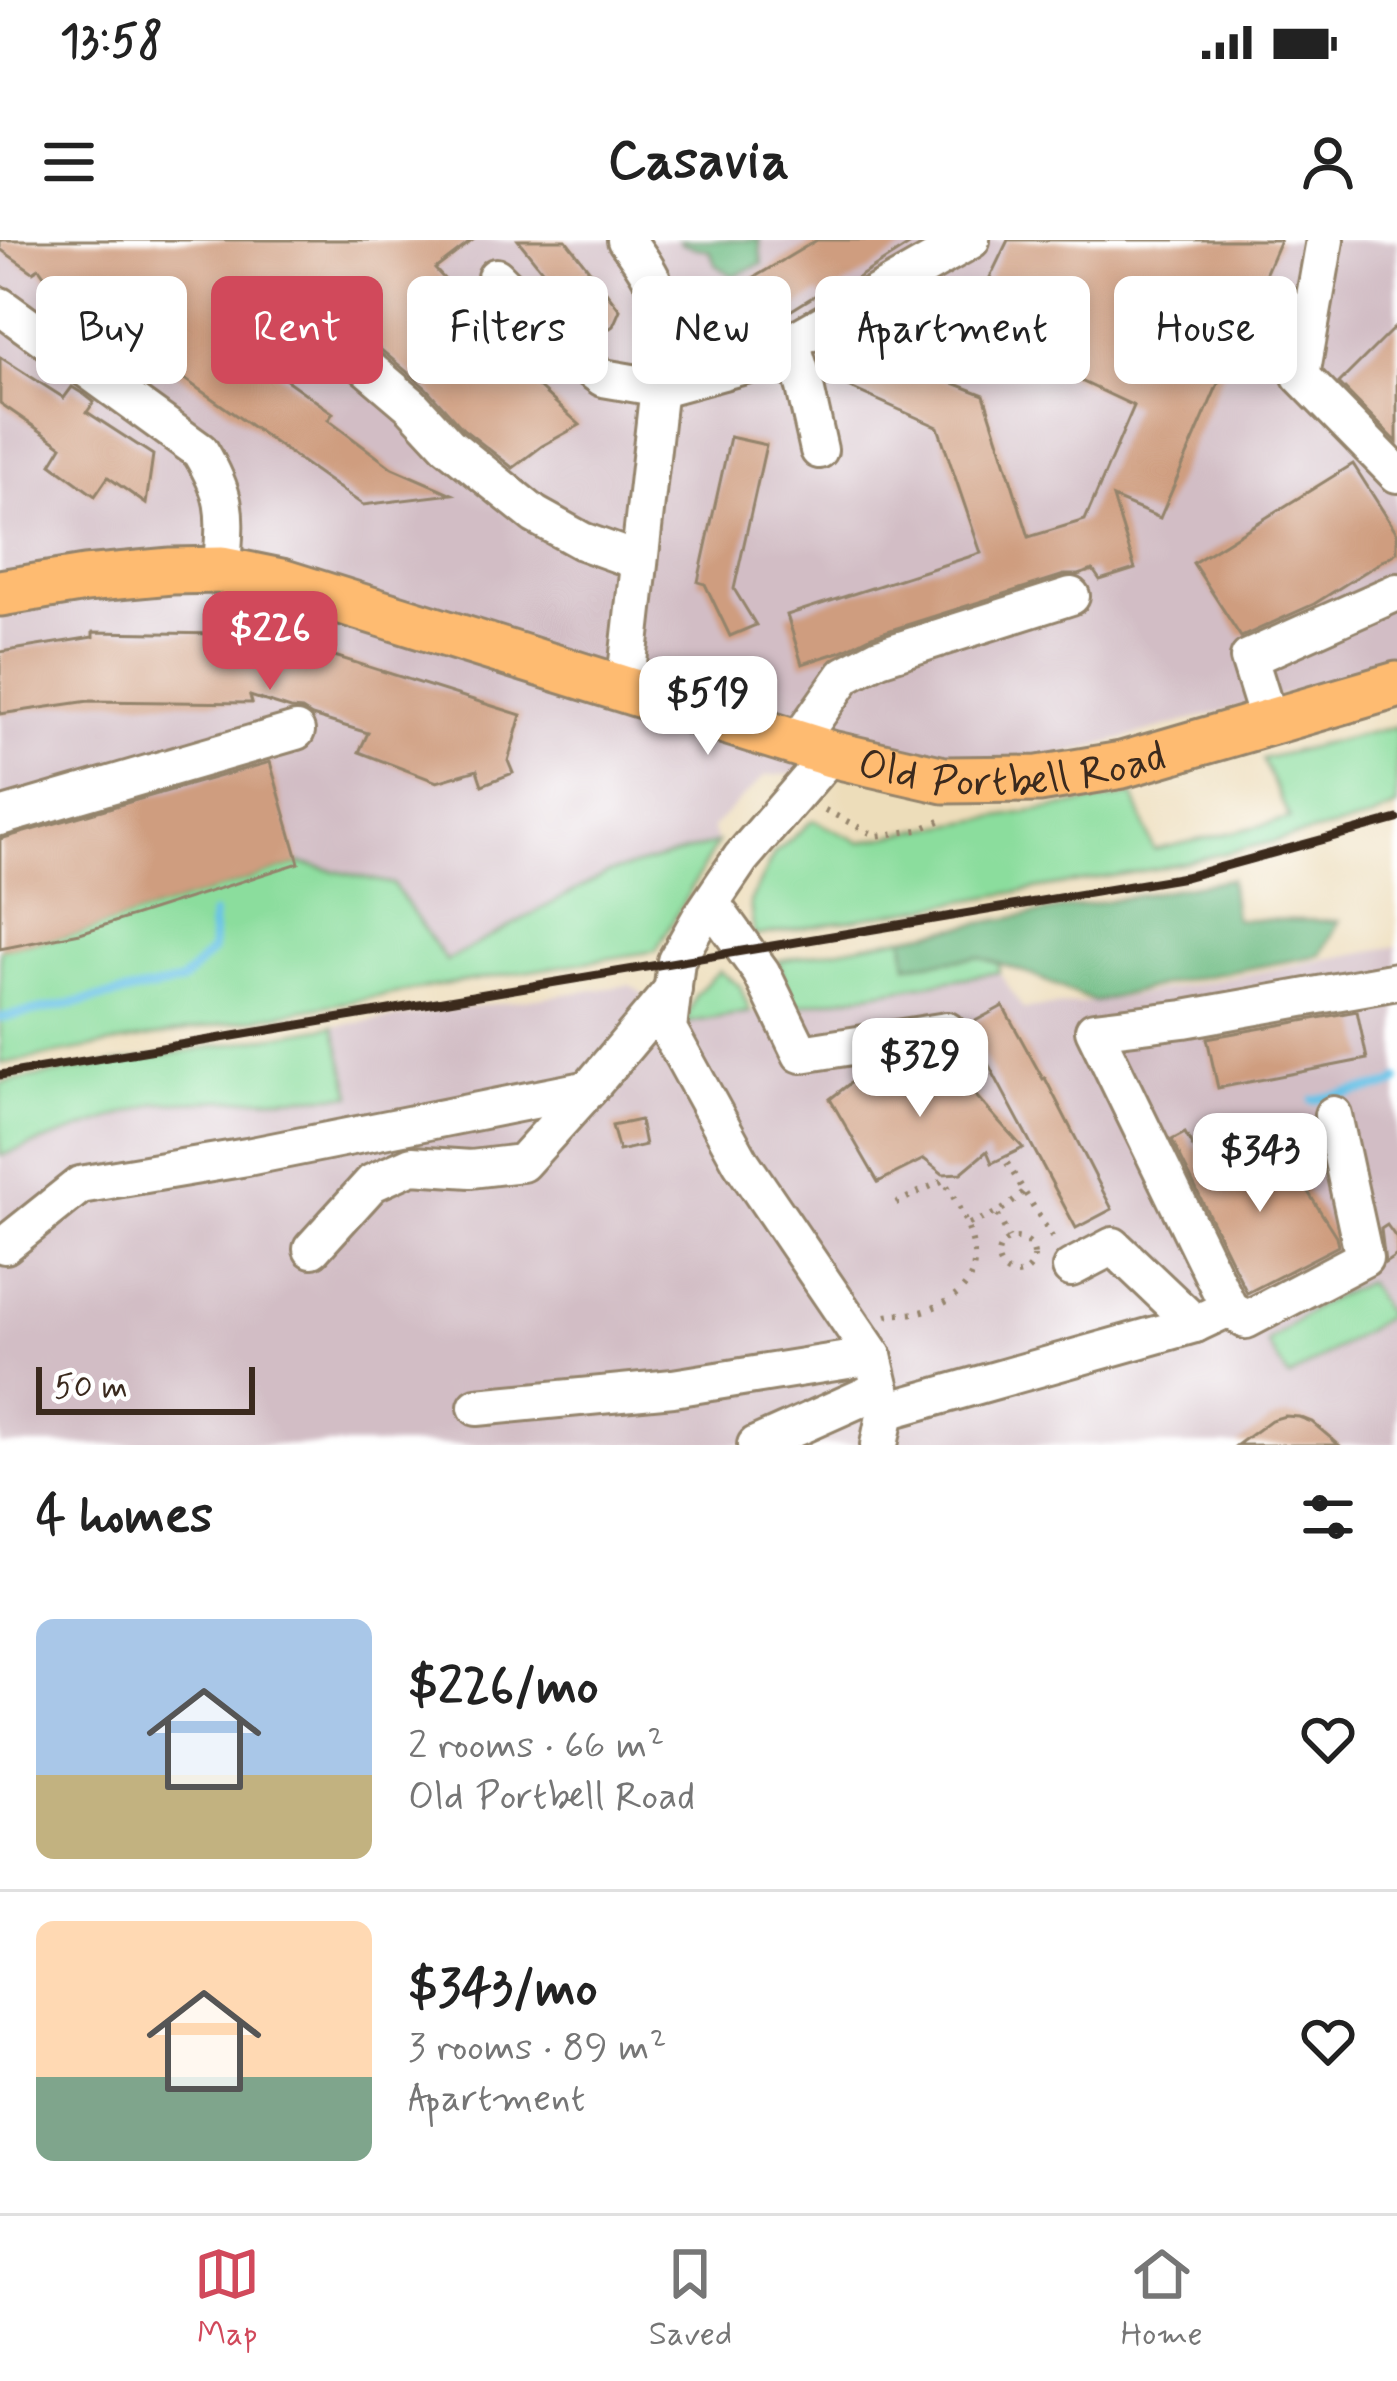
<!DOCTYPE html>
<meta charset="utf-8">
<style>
body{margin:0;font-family:Mynerve,sans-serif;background:#f6f6f6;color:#222;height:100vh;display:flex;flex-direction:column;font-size:45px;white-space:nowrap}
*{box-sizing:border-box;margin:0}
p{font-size:39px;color:#767676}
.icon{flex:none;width:66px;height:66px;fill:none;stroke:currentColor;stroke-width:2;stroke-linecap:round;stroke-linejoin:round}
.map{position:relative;height:1205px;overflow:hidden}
.details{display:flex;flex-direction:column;background:#fff;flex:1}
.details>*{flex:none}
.top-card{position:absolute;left:36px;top:36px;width:1326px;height:108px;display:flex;gap:24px}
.scale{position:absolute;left:36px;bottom:30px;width:219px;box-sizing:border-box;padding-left:12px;border:6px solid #3b2a1e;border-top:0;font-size:33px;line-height:42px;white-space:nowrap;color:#3b2a1e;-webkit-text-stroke:9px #fff;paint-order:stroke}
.price{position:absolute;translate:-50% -102px;padding:0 27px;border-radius:24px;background:#fff;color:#222;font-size:39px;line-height:78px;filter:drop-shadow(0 3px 6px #0008)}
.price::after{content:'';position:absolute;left:50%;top:72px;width:36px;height:27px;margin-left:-18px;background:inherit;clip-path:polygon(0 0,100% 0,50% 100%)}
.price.current{background:#d1495b;color:#fff}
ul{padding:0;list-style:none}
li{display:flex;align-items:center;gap:36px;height:300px;padding:0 36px}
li+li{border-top:3px solid #e0e0e0}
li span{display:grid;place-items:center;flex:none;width:336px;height:240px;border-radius:18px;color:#555}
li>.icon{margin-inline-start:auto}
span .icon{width:144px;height:144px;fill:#fffc;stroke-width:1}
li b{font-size:51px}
h2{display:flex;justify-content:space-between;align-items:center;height:144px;padding:0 36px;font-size:51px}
.tag{padding:0 42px;border-radius:18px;background:#fff;box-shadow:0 6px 18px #0003;font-size:42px;line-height:108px}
.tag.current{background:#d1495b;color:#fff}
.status{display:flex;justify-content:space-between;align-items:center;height:84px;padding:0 60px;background:#fff;direction:ltr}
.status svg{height:33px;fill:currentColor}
header{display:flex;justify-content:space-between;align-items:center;height:156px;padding:0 36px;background:#fff;font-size:54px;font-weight:700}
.tab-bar{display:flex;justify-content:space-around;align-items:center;height:168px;border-top:3px solid #e0e0e0;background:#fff;font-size:33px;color:#767676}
.tab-bar a{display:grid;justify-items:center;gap:6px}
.tab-bar .current{color:#d1495b}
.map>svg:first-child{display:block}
</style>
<div class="status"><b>13:58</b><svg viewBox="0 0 49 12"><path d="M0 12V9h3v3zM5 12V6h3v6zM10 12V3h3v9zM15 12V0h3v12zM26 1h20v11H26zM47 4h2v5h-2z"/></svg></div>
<header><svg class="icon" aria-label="menu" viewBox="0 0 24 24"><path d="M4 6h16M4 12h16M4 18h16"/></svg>Casavia<svg class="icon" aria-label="person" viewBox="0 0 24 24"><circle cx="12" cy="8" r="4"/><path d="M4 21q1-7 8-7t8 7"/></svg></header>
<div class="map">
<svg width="1397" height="1205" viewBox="0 0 1397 1205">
<rect width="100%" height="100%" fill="#fff"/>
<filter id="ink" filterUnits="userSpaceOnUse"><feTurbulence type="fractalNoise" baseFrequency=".00833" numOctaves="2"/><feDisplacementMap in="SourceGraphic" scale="24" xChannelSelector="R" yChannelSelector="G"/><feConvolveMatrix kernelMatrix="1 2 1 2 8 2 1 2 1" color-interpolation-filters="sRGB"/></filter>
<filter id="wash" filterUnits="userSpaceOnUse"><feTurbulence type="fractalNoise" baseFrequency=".004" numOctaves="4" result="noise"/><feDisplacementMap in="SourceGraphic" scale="48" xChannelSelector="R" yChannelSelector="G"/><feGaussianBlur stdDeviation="2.7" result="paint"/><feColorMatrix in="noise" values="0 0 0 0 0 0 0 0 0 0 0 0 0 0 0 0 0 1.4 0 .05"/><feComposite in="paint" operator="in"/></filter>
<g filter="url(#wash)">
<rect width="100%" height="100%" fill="#edddba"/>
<!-- industrial -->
<g fill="#d2bdc5">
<polygon points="0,0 1397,0 1397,424 1051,518 765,536 712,588 717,603 608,633 446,721 393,645 299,623 293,599 0,687"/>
<polygon points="1397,706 1397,1205 0,1205 0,843 334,786 630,745 686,783 999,732 1023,769 1104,761"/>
</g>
<!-- green -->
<g fill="#8bdd9d" stroke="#63845e" stroke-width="3">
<polygon points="1397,486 1397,567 1367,580 1160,628 754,696 750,662 774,614 813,580 860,602 918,590 1133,555 1154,610 1290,579 1262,519"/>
<polygon points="717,603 656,711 448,744 0,824 0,709 80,693 299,623 393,644 446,721 608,633"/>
<polygon points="904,697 907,725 978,717 999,723 999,732 794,766 778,721"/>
<polygon points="719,731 740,746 750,772 685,783 696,754"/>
<polygon points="334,786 352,855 157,863 0,916 0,843"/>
<polygon points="1367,1042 1388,1076 1289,1138 1267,1103 1318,1065"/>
</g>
<!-- forest -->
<g fill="#70bc84" stroke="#567351" stroke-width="3">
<polygon points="678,0 759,0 762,24 733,36 715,24 710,11 682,4"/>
<polygon points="1230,639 1235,679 1339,681 1321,715 1175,742 1095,762 1022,731 978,717 907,725 904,697"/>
</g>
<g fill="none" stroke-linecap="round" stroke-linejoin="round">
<!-- stream -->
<g stroke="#6ac3e7" stroke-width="9">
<polyline points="0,778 181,742 212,711 213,675"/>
<polyline points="1313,860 1392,845 1397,840"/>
</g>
</g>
<g id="blocks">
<!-- building -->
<g fill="#cf9d7f">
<polygon points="0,0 473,0 435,29 461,57 450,66 580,185 542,206 513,228 463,189 426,148 372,102 348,95 298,51 280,72 270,63 230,100 333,173 328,180 392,228 452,254 363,265 78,64 58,36 49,42 39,28 33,32 0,9"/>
<polygon points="518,0 566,0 620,70 613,86 596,98"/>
<polygon points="817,0 917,0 851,42 822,58 819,53 758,91 718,85 706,66"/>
<polygon points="1008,0 1280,0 1160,278 1113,258 1135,329 1100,340 1093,330 1078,335 1064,335 872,396 842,411 802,424 787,375 981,313 938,187 842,144 861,107 984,155 1029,297 1085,280 1134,166 966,87"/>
<polygon points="1397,85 1397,202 1339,143"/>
<polygon points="0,117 64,158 72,147 85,155 94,162 87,172 153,215 146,264 108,237 95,256 51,224 62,206 0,163"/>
<polygon points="730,197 766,205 734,349 756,385 730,396 705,344 698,342"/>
<polygon points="1353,224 1397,293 1397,312 1314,364 1241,397 1193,323"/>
<polygon points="93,392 290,395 290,402 521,475 508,521 513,533 482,545 477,530 437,542 359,512 368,493 312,476 302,470 291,469 250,456 252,463 89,461 0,474 0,412 93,397"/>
<polygon points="270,522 299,623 80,693 0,709 0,599"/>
<polygon points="1003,766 1043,839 1045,838 1112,969 1076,988 969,788 968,785"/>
<polygon points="1357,771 1367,819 1218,848 1207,798"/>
<polygon points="939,815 1023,908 992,923 987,911 961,933 943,934 924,919 878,942 830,859 872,826 880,836 914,819"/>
<polygon points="640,880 645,905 619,911 612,886"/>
<polygon points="1185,893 1194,909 1200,905 1218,936 1244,921 1250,931 1282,911 1336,996 1338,1006 1247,1053 1172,900"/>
<polygon points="1387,985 1397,999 1397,1015 1385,1023 1381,989"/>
<polygon points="1285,1176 1299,1177 1312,1182 1339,1205 1237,1205 1271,1180"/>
</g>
</g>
</g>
<g filter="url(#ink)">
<use href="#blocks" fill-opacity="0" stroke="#94846c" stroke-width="3"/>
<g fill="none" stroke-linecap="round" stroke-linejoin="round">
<defs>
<g id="minor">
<polyline points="1325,0 1301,136 1397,234"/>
<polyline points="496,37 581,122 603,138 661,148 756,122 971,0"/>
<path d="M 0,66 L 200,211 C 230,261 225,275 222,330"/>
<polyline points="791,102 805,147 819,210"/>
<polyline points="294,110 357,119 411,165 448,205 535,275 582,301 638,321"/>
<path d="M 625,449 L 666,84 C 661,50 647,27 626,0"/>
<polyline points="1269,482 1249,418 1397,352"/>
<polyline points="797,503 845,435 879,417 1071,356"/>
<polyline points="831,514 741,618 701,677 676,721 668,789 741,922 873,1116 886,1171 879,1205"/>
<polyline points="0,577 296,491"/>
<polyline points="711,663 761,732 801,814 947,791"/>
<polyline points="1333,875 1364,1018 1246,1080 1229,1068 1094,790 1184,779 1397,741"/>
<polyline points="5,1005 80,945 247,917 589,849 673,749"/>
<polyline points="312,1009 372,943 412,925 471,929 522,923 589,849"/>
<polyline points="1071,1028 1113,1006 1195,1084"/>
<polyline points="477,1167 673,1148 873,1116"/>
<polyline points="886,1171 1195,1084 1229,1068"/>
<polyline points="756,1205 881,1149"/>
</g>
<g id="major">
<path id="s1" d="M 0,353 L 85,339 L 171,331 L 222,330 L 281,342 L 831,514 L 944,540 L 1039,539 L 1122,525 L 1397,445"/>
</g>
</defs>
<!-- minor casing -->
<use href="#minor" stroke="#94846c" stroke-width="42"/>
<!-- major casing -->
<use href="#major" stroke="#94846c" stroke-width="51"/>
<!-- path -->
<g stroke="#94846c" stroke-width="6" stroke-dasharray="3 9" stroke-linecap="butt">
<polyline points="825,570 876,596 918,590 947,578"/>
<polyline points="1007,923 1055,1002"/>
<polyline points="998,975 1009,998"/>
<path d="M 969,984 C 990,976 1009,969 1024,951"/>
<circle cx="1016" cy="1016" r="18"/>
<path d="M 886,1076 C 898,1073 911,1075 924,1071 C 1002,1046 973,992 944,940 L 890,966"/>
</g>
<!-- minor -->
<use href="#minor" stroke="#fff" stroke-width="36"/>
<!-- major -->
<use href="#major" stroke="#febb71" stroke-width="45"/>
<!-- rail -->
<polyline stroke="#3b2a1e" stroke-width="9" points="0,835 1185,637 1397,579"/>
</g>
</g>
<g text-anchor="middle" stroke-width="10" stroke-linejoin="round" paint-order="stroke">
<!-- street labels -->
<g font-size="42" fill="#3b2a1e" stroke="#fff">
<text dy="15" stroke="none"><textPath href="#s1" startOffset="1044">Old Portbell Road</textPath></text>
</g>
</g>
</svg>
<div class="scale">50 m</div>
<b class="price current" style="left:270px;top:453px">$226</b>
<b class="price" style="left:708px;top:518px">$519</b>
<b class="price" style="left:920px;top:880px">$329</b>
<b class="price" style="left:1260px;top:975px">$343</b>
<div class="top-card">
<a class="tag">Buy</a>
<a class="tag current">Rent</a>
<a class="tag">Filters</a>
<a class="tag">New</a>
<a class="tag">Apartment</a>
<a class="tag">House</a>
</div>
</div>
<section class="details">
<h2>4 homes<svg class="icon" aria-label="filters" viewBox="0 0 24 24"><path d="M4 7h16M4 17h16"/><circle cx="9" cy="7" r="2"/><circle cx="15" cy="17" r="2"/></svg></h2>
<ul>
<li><span style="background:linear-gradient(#a9c7e8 65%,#c2b280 0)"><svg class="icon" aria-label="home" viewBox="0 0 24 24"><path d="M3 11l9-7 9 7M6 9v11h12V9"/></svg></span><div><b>$226/mo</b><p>2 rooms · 66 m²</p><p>Old Portbell Road</p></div><svg class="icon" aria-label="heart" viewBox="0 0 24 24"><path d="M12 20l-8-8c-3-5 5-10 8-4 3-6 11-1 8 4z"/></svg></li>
<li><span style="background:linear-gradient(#ffd9b3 65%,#7fa58c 0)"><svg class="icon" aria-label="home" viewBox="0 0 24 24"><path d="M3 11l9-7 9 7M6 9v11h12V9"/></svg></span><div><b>$343/mo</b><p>3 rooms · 89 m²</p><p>Apartment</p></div><svg class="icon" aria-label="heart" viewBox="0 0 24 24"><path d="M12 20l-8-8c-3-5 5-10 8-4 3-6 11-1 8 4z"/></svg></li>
</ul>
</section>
<nav class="tab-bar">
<a class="current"><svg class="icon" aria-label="map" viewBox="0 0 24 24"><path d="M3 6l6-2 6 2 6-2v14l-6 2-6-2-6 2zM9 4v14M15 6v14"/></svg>Map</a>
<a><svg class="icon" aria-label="saved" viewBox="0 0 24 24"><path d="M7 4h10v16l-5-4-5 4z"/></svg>Saved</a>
<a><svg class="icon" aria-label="home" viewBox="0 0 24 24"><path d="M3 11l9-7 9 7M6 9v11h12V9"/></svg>Home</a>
</nav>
